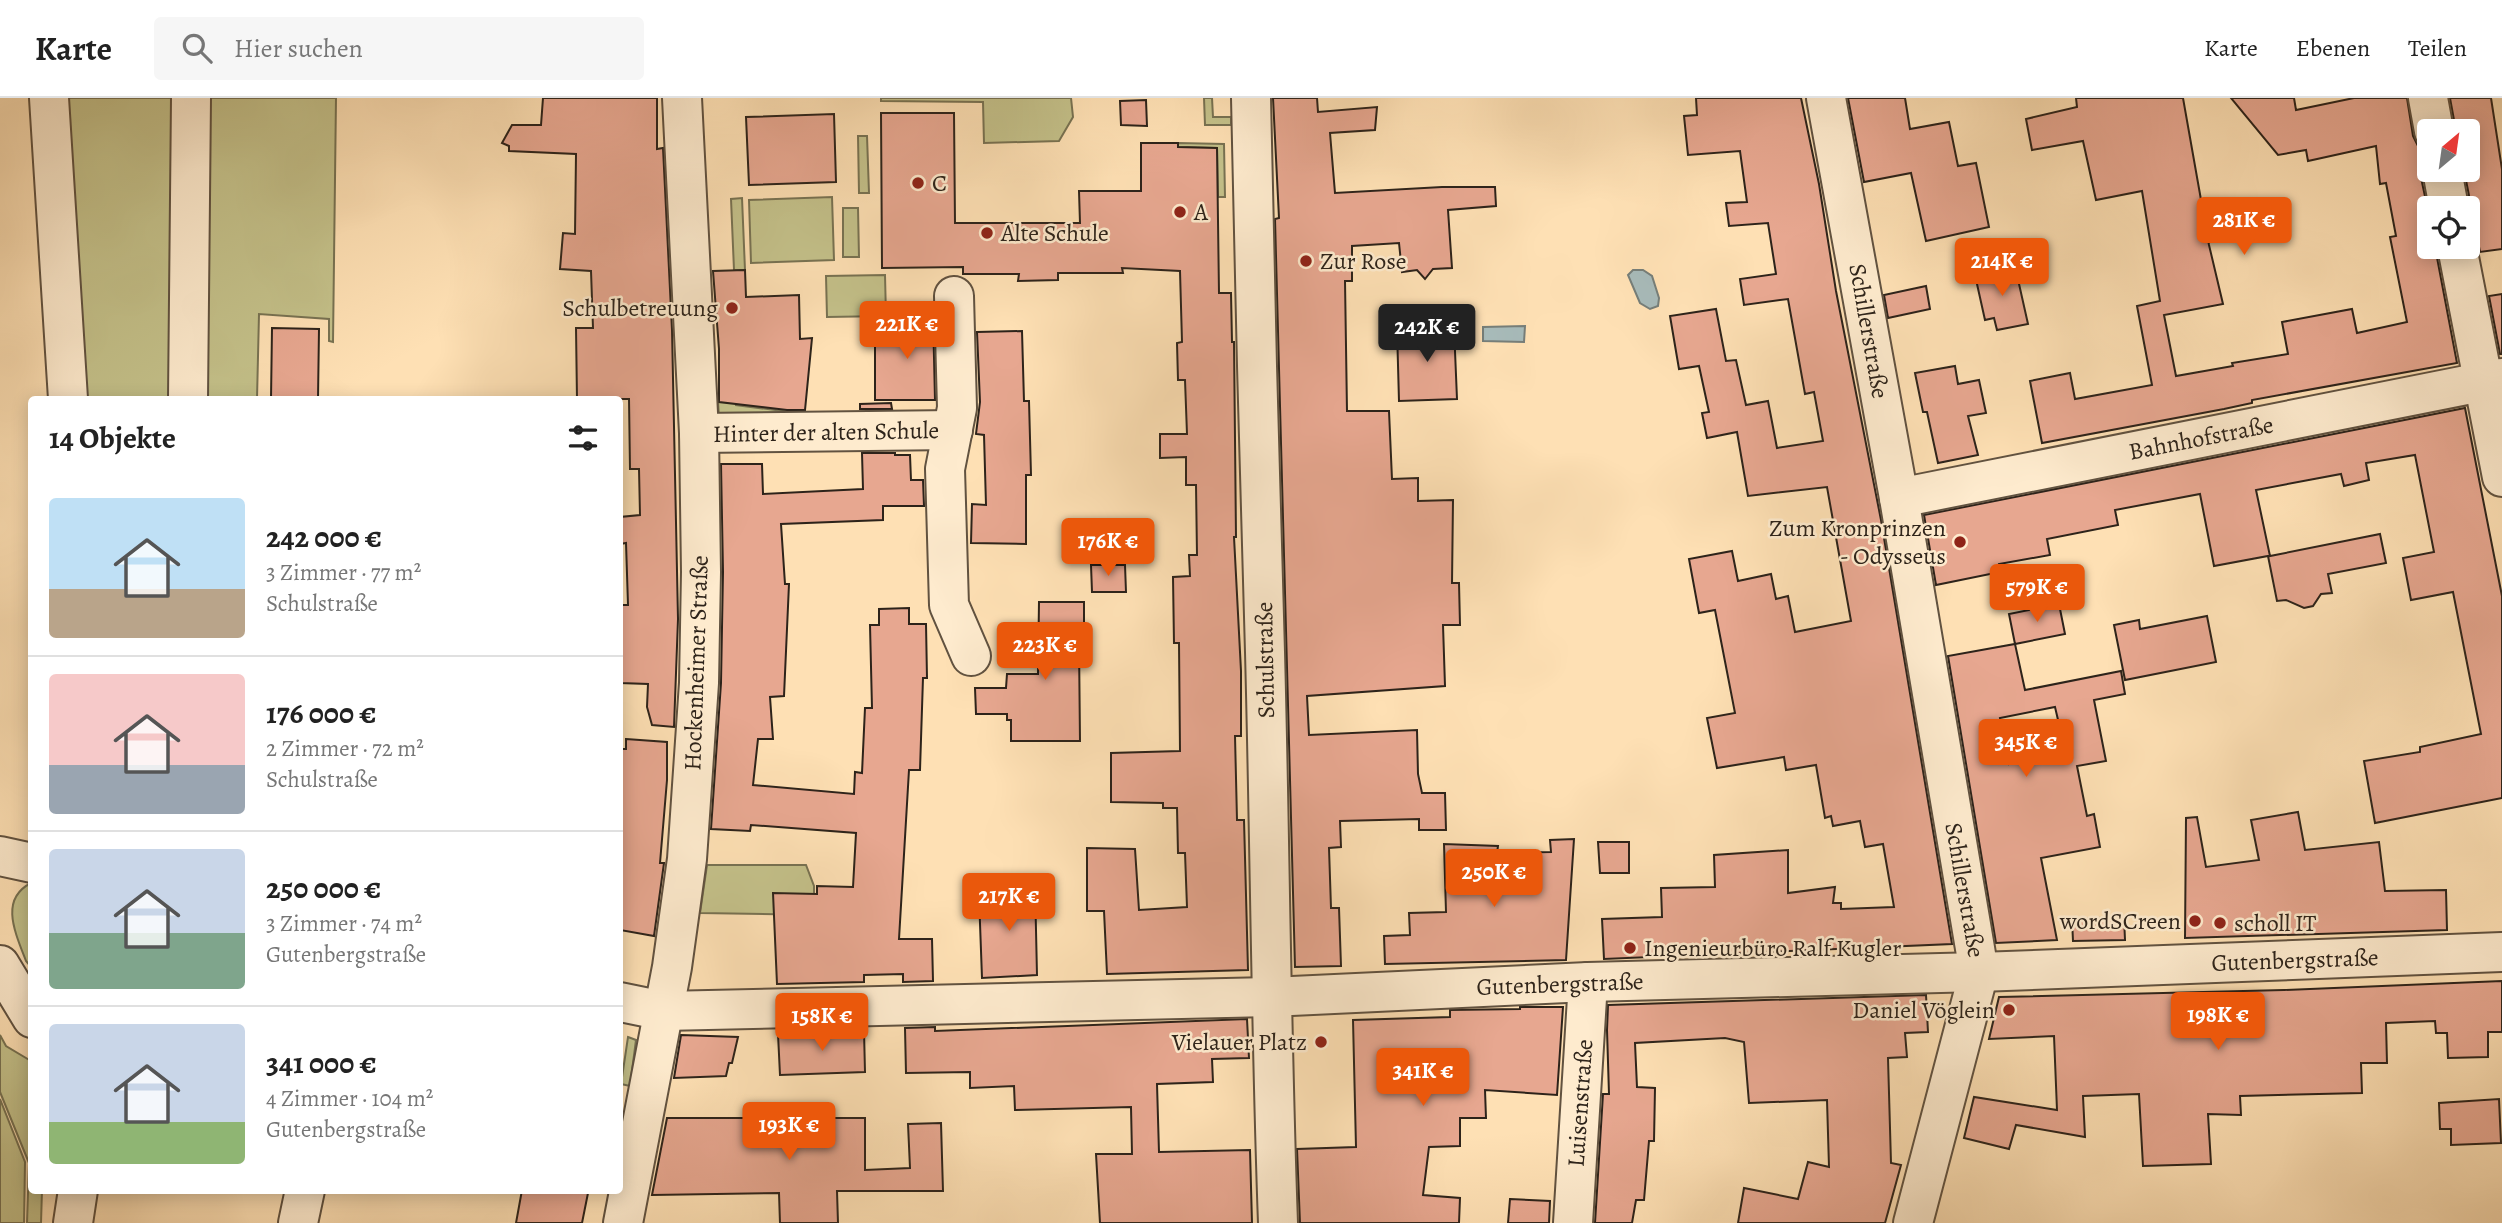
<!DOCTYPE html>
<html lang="de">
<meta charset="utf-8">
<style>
body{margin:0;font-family:Alegreya,serif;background:#f6f6f6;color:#222;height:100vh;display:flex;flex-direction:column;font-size:26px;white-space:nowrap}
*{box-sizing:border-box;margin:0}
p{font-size:23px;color:#767676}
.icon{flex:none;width:38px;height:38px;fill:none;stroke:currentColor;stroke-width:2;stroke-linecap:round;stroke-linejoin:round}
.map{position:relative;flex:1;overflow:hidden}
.details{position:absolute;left:28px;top:298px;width:595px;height:798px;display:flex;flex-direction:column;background:#fff;border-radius:7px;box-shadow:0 4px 18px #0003}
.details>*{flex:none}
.needle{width:46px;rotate:29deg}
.fabs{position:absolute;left:2417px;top:21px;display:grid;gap:14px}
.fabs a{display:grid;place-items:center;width:63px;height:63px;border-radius:7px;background:#fff;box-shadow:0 4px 18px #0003;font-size:35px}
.price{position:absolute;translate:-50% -60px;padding:0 16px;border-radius:7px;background:#ea580c;color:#fff;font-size:23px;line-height:46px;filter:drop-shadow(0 2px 4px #0008)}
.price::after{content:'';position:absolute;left:50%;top:42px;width:21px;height:16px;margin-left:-10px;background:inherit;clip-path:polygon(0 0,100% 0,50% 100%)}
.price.selected{background:#222;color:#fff}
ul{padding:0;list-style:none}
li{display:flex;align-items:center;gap:21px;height:175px;padding:0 21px}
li+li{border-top:2px solid #e0e0e0}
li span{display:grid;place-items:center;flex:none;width:196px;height:140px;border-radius:7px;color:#555}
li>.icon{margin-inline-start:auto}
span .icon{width:84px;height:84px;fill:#fffc;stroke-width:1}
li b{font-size:30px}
h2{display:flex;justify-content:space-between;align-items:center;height:84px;padding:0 21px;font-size:30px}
header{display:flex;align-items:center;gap:42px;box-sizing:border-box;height:98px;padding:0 35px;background:#fff;border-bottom:2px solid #e0e0e0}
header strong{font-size:33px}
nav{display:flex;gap:38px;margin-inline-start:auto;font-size:24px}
.search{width:490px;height:63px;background:#f6f6f6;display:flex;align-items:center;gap:18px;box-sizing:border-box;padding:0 24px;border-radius:7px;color:#767676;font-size:26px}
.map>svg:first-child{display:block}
</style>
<header>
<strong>Karte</strong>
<div class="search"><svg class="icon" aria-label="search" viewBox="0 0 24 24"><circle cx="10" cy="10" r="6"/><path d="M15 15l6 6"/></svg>Hier suchen</div>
<nav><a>Karte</a><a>Ebenen</a><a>Teilen</a></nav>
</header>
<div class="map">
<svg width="2502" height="1125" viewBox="0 0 2502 1125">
<rect width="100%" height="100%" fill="#fee0b4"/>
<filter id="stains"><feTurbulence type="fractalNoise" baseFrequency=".00286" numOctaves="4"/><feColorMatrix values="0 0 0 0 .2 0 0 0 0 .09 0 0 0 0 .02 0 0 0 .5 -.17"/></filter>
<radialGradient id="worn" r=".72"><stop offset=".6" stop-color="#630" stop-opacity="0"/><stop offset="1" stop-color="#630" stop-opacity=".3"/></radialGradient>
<!-- green -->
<g fill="#c4c18a" stroke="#787252" stroke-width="2">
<polygon points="59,0 180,0 180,301 75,301"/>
<polygon points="202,0 336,0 333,244 329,243 329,221 259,216 257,301 203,301"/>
<polygon points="881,0 1071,0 1073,19 1059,43 984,45 983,4 881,3"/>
<polygon points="1204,0 1212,0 1213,19 1231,19 1231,27 1205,27"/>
<polygon points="858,38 867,38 869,95 859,95"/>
<polygon points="1178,45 1224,46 1225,99 1218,99 1217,50 1178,49"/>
<polygon points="832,99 834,162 751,165 749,102"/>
<polygon points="742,100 745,172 734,172 731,101"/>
<polygon points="843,110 858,110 859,159 843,159"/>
<polygon points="885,177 886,218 827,219 826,178"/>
<polygon points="718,303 736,304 736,307 821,318 719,320"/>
<polygon points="707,767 806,767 814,788 814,817 700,815"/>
<path d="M 31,785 L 32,785 L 31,869 L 26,863 C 14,832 0,801 31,785 Z"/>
<polygon points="0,937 6,948 31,963 32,1092 42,1092 41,1125 27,1125 29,1065 0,994"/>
<polygon points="628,939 636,942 630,988 621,986"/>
<polygon points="0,1001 25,1064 24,1125 0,1125"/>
</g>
<!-- water -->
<g fill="#a7bab9" stroke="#767e79" stroke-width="2">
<polygon points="1633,172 1643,172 1652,178 1659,200 1658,208 1650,211 1640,205 1628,177"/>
<polygon points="1525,228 1524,244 1483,243 1483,229"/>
</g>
<!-- building -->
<g fill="#e7a790" stroke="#2d231a" stroke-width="2" fill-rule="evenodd">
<polygon points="543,0 657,0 657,51 663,50 672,232 678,521 674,629 652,627 647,609 648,586 620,585 620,507 628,507 626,445 620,446 620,419 640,417 639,371 630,371 629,301 577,301 576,230 593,230 591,173 560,171 563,135 575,136 576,56 509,53 509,48 502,45 512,27 541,27"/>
<polygon points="1273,0 1317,0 1318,14 1377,9 1375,32 1330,35 1335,95 1442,89 1495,89 1496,108 1448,112 1452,170 1433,171 1425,181 1417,172 1402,174 1399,145 1352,148 1352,183 1345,183 1347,313 1389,313 1392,381 1418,380 1418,403 1453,402 1452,485 1459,485 1460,527 1443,527 1445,588 1307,598 1309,637 1417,632 1418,676 1422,695 1445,695 1446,732 1419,732 1419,721 1340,723 1341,749 1329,750 1331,810 1339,810 1341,868 1295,869 1275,121 1279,120"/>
<polygon points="1696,0 1801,0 1819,86 1836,193 1881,422 1952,846 1604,861 1602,821 1662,819 1661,790 1715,789 1714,757 1788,752 1788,795 1835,789 1833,805 1841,805 1841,811 1894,809 1883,746 1865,749 1860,723 1833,728 1831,718 1825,720 1816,667 1786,672 1784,659 1717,670 1707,620 1735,615 1715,512 1699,515 1689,461 1732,453 1738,483 1771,476 1776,501 1788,498 1795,534 1851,523 1827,389 1748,398 1737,334 1707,340 1702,315 1709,314 1699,268 1679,271 1670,218 1716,211 1726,263 1736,262 1746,307 1768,303 1777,350 1823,343 1814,294 1805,296 1788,201 1744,207 1740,181 1776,176 1768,125 1729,128 1726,105 1747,104 1740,53 1688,57 1684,18 1697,17"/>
<polygon points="1848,0 1905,0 1910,31 1949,24 1958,68 1976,65 1989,129 1926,143 1911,75 1864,84"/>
<polygon points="2076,0 2183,0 2209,147 2223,206 2164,217 2176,278 2233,268 2232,265 2288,256 2282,224 2352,211 2357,235 2407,224 2390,139 2396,138 2386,85 2380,86 2376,48 2308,63 2306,52 2278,57 2231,0 2294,0 2296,12 2354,0 2407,0 2413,38 2418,48 2429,54 2422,64 2420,75 2429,117 2429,149 2435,149 2457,265 2252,302 2252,305 2224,311 2042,345 2030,283 2070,275 2075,301 2152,287 2137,208 2160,203 2142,93 2096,102 2083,43 2032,52 2026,21 2077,9"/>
<polygon points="2450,0 2491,0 2502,71 2502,151 2480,154 2464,72 2468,72 2468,33 2456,33"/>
<polygon points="1146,2 1147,28 1121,27 1120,3"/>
<polygon points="881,15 954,15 955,125 1080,125 1079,93 1141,93 1141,45 1178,45 1178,49 1217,50 1219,195 1231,195 1232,244 1234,244 1236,439 1234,439 1241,573 1241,638 1235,638 1237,722 1244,722 1248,872 1107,876 1104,813 1087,813 1087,750 1135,751 1139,812 1187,809 1185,755 1178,755 1177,710 1163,710 1163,705 1111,704 1111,655 1180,653 1179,545 1174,545 1173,479 1190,478 1189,457 1197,457 1196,387 1186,387 1186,359 1160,360 1160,336 1187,336 1185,282 1178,282 1177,245 1182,244 1180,173 1122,170 1123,175 1058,175 1058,182 1018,183 1019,176 963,176 963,169 882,170"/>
<polygon points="834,16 836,84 749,87 746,19"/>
<polygon points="2015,168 2028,226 1997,232 1994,220 1985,222 1975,177"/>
<polygon points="745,172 746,199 799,197 800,241 812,240 805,312 787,312 719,304 719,251 713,173"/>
<polygon points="1926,188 1930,211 1888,220 1884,197"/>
<polygon points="2502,196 2502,256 2500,256 2489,198"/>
<polygon points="898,217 933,217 935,302 875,302 875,239 898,239"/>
<polygon points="1454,229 1457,301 1399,303 1397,231"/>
<polygon points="272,230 319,231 318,301 271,301"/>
<polygon points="1022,233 1024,303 1029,303 1031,377 1026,377 1026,446 971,445 972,406 986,407 984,337 976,336 980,304 977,234"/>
<polygon points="1955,268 1958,286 1979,282 1986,315 1968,318 1978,357 1938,365 1927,314 1923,314 1915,275"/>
<polygon points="891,305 892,311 860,311 860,306"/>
<polygon points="2465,310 2502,498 2502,700 2375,725 2364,663 2420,654 2420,649 2481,636 2453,494 2411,502 2403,460 2434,454 2415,357 2366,365 2369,382 2344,388 2341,376 2256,392 2270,458 2380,436 2386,465 2328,476 2332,495 2321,496 2313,508 2304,510 2286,502 2277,503 2268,458 2214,468 2200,396 2115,412 2118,427 2047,441 2050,457 1999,466 2000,474 1936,487 1924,417"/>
<polygon points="862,355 895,355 895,357 910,357 911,382 923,382 924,408 883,408 883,422 781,426 785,486 789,486 784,598 770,599 773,641 758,641 753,687 854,696 855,674 862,675 865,610 872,610 870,527 879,527 879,511 909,510 909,526 926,526 927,580 923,580 920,672 909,672 899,841 932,841 933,883 903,884 903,876 864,877 864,884 777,886 773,795 817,796 817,788 853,789 856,735 751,727 750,733 711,731 721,585 723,474 721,366 762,366 763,396 863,391"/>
<polygon points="1091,467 1125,467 1126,494 1092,494"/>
<polygon points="1039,504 1084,504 1084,545 1079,545 1080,643 1011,643 1011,622 1007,622 1007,616 976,616 975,590 1006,590 1007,576 1038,576"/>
<polygon points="2059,506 2065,536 2015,546 2009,516"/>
<polygon points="2207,518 2216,564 2125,582 2114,527 2139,522 2140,531"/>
<path d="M 2015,546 L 2025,592 L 2121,573 L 2125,596 L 2094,602 L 2106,663 L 2077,668 L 2087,718 L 2094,716 L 2100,749 L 2041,760 L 2057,842 L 1996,845 L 1948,558 ZM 2055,609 L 2066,656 L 2009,666 L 2000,620 Z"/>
<polygon points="626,641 667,644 667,682 660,765 664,765 654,838 620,832 620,651 626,651"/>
<polygon points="2298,714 2305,752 2379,744 2385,793 2446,792 2447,832 2185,840 2186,720 2197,719 2206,769 2259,762 2251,722"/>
<polygon points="1574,741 1566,862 1385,866 1384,838 1410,837 1409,815 1446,814 1444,746 1498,748 1497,755 1551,754 1550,742"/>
<polygon points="1598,744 1629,744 1629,775 1600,775"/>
<polygon points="1012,785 1035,787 1037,877 982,880 979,798 1012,798"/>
<polygon points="2124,819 2125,842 2073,843 2072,821"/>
<polygon points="2502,883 2502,934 2488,934 2488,959 2448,960 2447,935 2436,935 2435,923 2386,925 2387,965 2361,965 2362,995 2240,998 2241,1017 2208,1016 2211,1066 2143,1068 2139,996 2083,998 2085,1039 2016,1027 2009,1051 1964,1040 1974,999 2057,1012 2054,938 1989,941 1999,899 2284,892"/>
<polygon points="1926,897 1928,934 1905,935 1907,959 1888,960 1891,1065 1901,1067 1885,1125 1738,1125 1744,1090 1798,1101 1808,1064 1829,1069 1827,1002 1749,1005 1744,944 1725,940 1635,945 1637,989 1655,990 1654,1043 1649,1043 1644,1102 1636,1102 1632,1125 1595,1125 1603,996 1609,996 1607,932 1608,907"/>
<polygon points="1520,909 1563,909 1557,997 1485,992 1486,1020 1460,1020 1460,1048 1429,1049 1423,1097 1460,1100 1459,1125 1300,1125 1297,1051 1356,1049 1353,922 1450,919 1450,912 1520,911"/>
<polygon points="1247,921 1249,960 1212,961 1213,984 1157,986 1159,1054 1250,1052 1252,1125 1100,1125 1096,1056 1132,1056 1131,1009 1015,1012 1014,988 970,990 970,974 906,975 905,930 935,929 935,933"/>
<polygon points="864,933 865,974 780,977 778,936"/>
<polygon points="681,937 738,939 732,965 729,965 726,978 674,980"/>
<polygon points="2499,1001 2501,1045 2451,1047 2451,1031 2440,1031 2439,1005"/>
<polygon points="667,1020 865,1020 865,1072 910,1070 908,1026 941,1025 943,1093 837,1093 838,1125 780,1125 779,1095 652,1097"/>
<polygon points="522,1092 573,1092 588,1095 582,1125 516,1125"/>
<polygon points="1510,1101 1550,1103 1549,1125 1508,1125"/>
</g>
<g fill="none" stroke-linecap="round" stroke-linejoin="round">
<defs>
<g id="minor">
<polyline points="49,0 68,301"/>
<path d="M 1251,0 C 1254,185 1260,369 1265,554 C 1270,744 1271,935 1278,1125"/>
<polyline points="1826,0 1899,400 1979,874 1913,1125"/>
<polyline points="2428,0 2434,33"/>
<polyline points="2442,72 2449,110"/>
<polyline points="2457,149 2502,379"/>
<polyline points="954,198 957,310 945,371 949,507 971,558"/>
<polyline points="188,301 191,0"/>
<polyline points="699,335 953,332"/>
<polyline points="1899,400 2502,280"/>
<polyline points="0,758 32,765"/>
<polyline points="0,867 32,920"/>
<polyline points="620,904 664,913 1270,899 1588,884 1979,874 2502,854"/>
<polyline points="73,1125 78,1092"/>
<polyline points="298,1125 305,1092"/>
<polyline points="623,1125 672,869 687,761 699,585 701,474 699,335 682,0"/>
<polyline points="1573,1125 1588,884"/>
</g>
</defs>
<!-- minor casing -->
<use href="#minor" stroke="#615240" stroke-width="42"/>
<!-- minor -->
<use href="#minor" stroke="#feebce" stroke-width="38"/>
</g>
<!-- markers -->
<g fill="#8f2418" stroke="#feebce" stroke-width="2.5">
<circle cx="918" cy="85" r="7"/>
<circle cx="1180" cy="114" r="7"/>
<circle cx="987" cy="135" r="7"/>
<circle cx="1306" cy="163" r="7"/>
<circle cx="732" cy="210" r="7"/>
<circle cx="1960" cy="444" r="7"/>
<circle cx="2195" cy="823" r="7"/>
<circle cx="2220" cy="825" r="7"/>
<circle cx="1630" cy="850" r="7"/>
<circle cx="2009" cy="912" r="7"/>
<circle cx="1321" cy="944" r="7"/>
</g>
<g text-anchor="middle" stroke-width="5" stroke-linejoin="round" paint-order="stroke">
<!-- poi labels -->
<g font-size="24" fill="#2d231a" stroke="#feebce" text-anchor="start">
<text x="932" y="93">C</text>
<text x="1194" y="122">A</text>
<text x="1001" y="143">Alte Schule</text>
<text x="1320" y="171">Zur Rose</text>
<text x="718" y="218" text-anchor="end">Schulbetreuung</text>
<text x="1946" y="438" text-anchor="end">Zum Kronprinzen<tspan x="1946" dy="28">- Odysseus</tspan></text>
<text x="2181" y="831" text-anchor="end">wordSCreen</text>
<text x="2234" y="833">scholl IT</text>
<text x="1644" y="858">Ingenieurbüro Ralf Kugler</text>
<text x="1995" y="920" text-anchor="end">Daniel Vöglein</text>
<text x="1307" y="952" text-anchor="end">Vielauer Platz</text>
</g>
<!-- street labels -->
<g font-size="24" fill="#2d231a" stroke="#feebce">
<text transform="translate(1869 233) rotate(80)" y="8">Schillerstraße</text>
<text transform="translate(826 334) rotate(-1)" y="8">Hinter der alten Schule</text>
<text transform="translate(2201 340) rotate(-11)" y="8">Bahnhofstraße</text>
<text transform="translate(1265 562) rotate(-91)" y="8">Schulstraße</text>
<text transform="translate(696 565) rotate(-88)" y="8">Hockenheimer Straße</text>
<text transform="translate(1965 792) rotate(80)" y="8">Schillerstraße</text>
<text transform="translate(2295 862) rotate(-2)" y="8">Gutenbergstraße</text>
<text transform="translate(1560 886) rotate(-2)" y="8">Gutenbergstraße</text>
<text transform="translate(1580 1005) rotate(-86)" y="8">Luisenstraße</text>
</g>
</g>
<rect width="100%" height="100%" filter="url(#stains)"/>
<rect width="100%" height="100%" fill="url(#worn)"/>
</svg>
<div class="fabs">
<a><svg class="needle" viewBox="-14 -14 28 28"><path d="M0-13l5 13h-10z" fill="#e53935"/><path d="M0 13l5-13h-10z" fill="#767676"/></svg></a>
<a><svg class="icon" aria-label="locate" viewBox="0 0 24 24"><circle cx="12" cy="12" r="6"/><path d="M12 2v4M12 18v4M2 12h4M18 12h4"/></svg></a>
</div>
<b class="price" style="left:2244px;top:159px">281K €</b>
<b class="price" style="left:2002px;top:200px">214K €</b>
<b class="price" style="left:907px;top:263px">221K €</b>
<b class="price selected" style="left:1427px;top:266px">242K €</b>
<b class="price" style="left:1108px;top:480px">176K €</b>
<b class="price" style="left:2037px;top:526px">579K €</b>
<b class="price" style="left:1045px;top:584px">223K €</b>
<b class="price" style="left:2026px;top:681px">345K €</b>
<b class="price" style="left:1494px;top:811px">250K €</b>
<b class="price" style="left:1009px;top:835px">217K €</b>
<b class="price" style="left:2218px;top:954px">198K €</b>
<b class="price" style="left:822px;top:955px">158K €</b>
<b class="price" style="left:1423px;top:1010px">341K €</b>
<b class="price" style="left:789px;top:1064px">193K €</b>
<section class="details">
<h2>14 Objekte<svg class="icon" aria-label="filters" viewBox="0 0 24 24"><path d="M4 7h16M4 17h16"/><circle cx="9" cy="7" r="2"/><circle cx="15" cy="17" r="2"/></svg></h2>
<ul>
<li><span style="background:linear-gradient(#bfe0f5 65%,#b9a48a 0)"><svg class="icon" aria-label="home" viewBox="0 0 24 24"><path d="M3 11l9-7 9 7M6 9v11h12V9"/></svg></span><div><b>242 000 €</b><p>3 Zimmer · 77 m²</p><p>Schulstraße</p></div></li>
<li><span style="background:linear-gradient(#f6c9c9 65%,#9aa5b1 0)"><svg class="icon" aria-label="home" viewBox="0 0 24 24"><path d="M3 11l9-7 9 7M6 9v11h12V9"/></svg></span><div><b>176 000 €</b><p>2 Zimmer · 72 m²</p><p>Schulstraße</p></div></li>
<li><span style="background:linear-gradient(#c9d6e8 60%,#7fa58c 0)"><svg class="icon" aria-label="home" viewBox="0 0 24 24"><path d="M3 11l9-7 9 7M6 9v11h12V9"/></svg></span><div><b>250 000 €</b><p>3 Zimmer · 74 m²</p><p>Gutenbergstraße</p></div></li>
<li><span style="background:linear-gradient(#c9d6e8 70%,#8fb573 0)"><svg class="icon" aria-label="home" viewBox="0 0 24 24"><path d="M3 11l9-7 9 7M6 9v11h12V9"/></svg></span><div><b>341 000 €</b><p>4 Zimmer · 104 m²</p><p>Gutenbergstraße</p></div></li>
</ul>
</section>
</div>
